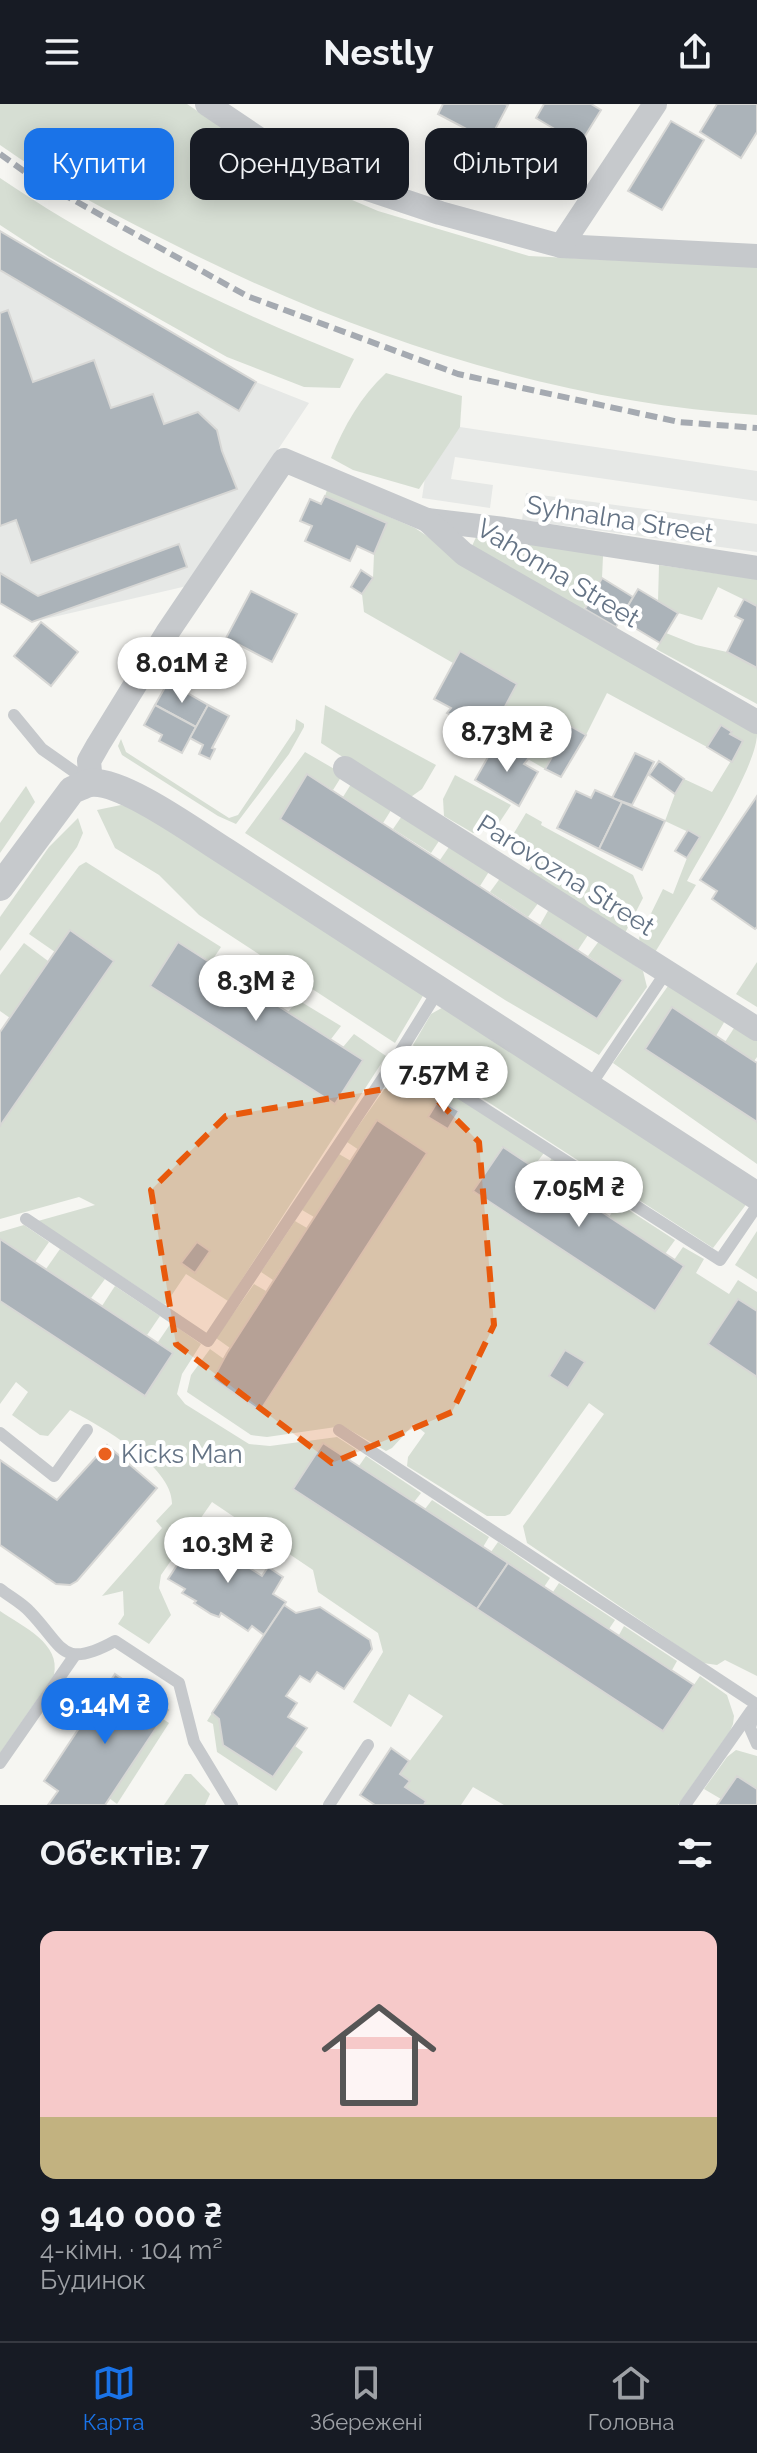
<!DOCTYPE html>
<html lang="uk">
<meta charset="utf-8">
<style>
body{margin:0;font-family:Raleway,sans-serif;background:#20242c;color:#f1f3f6;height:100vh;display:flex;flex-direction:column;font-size:30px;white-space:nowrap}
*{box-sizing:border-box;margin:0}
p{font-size:26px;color:#9ea1a6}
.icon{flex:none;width:44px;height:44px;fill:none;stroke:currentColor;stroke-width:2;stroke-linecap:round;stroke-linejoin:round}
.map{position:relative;height:1701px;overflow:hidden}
.panel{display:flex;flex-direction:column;background:#171b24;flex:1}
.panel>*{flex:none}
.top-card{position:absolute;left:24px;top:24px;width:710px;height:72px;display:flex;gap:16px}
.price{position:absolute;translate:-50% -68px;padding:0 18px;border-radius:28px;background:#fff;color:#222;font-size:26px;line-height:52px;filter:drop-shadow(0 2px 4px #0008)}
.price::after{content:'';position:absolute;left:50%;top:48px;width:24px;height:18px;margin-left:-12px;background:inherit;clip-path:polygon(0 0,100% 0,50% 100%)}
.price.selected{background:#1a73e8;color:#fff}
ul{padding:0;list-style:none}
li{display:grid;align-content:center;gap:16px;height:424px;padding:0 40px}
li+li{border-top:2px solid #363941}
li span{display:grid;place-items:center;height:248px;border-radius:16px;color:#555}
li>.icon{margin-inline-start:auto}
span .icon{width:144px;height:144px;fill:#fffc;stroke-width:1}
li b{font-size:34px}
h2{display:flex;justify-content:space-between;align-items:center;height:96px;padding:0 40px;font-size:34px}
.chip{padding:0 28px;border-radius:16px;background:#171b24;box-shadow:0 4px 20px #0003;font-size:28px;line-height:72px}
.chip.selected{background:#1a73e8;color:#fff}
header{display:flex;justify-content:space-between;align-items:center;height:104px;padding:0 40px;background:#171b24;font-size:36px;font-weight:700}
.dock{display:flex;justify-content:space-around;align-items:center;height:112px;border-top:2px solid #363941;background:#171b24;font-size:22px;color:#9ea1a6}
.dock a{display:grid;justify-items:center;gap:4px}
.dock .selected{color:#1a73e8}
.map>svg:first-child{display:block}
</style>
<header><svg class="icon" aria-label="menu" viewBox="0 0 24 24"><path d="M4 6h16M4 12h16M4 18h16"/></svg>Nestly<svg class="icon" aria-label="share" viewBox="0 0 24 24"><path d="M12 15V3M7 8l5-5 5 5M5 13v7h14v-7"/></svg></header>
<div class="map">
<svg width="757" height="1701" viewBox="0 0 757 1701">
<rect width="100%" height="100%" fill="#f6f6f2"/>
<!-- built -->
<g fill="#e6e8e6">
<polygon points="0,127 256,278 309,299 187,482 32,518 0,499"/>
<polygon points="433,319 757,367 757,397 455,353 451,375 493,381 490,404 422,394"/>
<polygon points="526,389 757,420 757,448 522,416"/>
</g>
<!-- green -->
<g fill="#d6ded3" fill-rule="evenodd">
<path d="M 0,0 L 187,0 L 291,70 L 378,107 L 529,152 L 757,163 L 757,311 C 547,297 343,228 157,132 C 103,105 49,76 0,41 Z"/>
<path d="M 0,74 C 111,149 230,206 354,255 L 340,284 L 304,283 L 227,253 L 49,153 L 0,121 Z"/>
<path d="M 386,269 L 462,292 L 460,323 L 419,385 L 353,366 L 331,354 C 344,322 361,292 386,269 Z"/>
<path d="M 327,386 L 415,424 L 502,482 L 757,630 C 757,661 704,745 687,777 L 696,781 L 654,850 L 641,842 L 639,834 L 663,785 L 673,790 L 687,754 L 699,733 L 665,717 L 675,690 L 684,675 L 712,688 L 743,637 L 730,630 L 732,627 L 721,621 L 707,643 L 607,589 L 586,631 L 570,622 L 545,665 L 497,637 L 492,627 L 517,580 L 460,547 L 453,559 L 364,508 L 362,490 L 373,474 L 374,450 L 387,419 L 325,392 Z"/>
<polygon points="478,429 603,452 602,474 583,506 472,442"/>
<polygon points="659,461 721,470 757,471 757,502 718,483 702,516 678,509 658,497"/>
<polygon points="666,529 696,541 727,548 757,564 757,600 656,545"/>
<polygon points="325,601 436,661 422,685 408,695 321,639"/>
<polygon points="296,615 304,620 304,623 289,650 236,720 218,712 122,651 118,642 121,635 126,648 229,714 238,711 295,626"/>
<polygon points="305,648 343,670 333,686 307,670 280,715 597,915 623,876 588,852 599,837 643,867 647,883 599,951 505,896 245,729"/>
<polygon points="455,671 511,701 495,725 473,729 444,712 443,695"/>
<polygon points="353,677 393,703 383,719 343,693"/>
<polygon points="26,682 35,698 0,749 0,719"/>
<polygon points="121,701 136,704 424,890 395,939 199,811 159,771 115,744 97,706"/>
<polygon points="404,709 441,734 431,749 393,725"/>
<polygon points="526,709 542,718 541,721 633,771 643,794 624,831 524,775 538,750 511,734"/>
<polygon points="78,714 83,729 77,743 0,847 0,813 49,743"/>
<polygon points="451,740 490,766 480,782 440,756"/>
<path d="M 86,758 L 221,843 L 211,858 L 178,838 L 151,882 L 334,1000 L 363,956 L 343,943 L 354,930 L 386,952 L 228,1197 L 186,1170 L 165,1201 L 38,1117 L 95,1101 L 79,1093 L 0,1115 L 0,1022 L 114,857 L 70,827 L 55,848 L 29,830 L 79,762 ZM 197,1138 L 210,1147 L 195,1169 L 182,1159 Z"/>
<polygon points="501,773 539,798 528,813 490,788"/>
<polygon points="549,805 588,831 578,846 540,821"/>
<polygon points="24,839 48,857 10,914 0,907 0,871"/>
<polygon points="233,851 287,888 278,901 222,866"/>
<polygon points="757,858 757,903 736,890"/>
<polygon points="668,882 726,915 716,932 672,903 645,945 757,1018 757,1060 613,959"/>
<polygon points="298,896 341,922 331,935 288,908"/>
<polygon points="447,901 748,1098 713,1144 420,954 413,941 431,910"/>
<polygon points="736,921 757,935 757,953 754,957 725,938"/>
<path d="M 400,963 L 410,963 L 544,1049 L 533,1063 L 502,1043 L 473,1088 L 655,1206 L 674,1156 L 683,1143 L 704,1155 L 696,1169 L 729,1190 L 738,1176 L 757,1188 L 757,1207 L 738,1195 L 708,1240 L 757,1273 L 757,1572 L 725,1556 L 717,1561 L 703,1559 L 527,1439 L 523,1422 L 604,1310 L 589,1299 L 510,1410 L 505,1412 L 487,1412 L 407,1362 L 408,1353 L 425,1329 L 414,1320 L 392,1344 L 386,1347 L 343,1322 L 267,1333 L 251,1331 L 187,1288 L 191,1271 L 210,1245 L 224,1255 L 214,1275 L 261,1307 L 426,1050 L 359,1046 L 347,1038 ZM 565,1246 L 584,1258 L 568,1284 L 549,1272 Z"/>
<polygon points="339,1050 351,1057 314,1113 302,1106"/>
<polygon points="552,1054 609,1092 599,1107 542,1069"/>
<polygon points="618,1099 675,1136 665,1150 609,1113"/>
<polygon points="295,1117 307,1124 273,1176 261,1168"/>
<polygon points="24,1121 49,1138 35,1158 0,1135 0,1128"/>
<polygon points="757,1127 757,1175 735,1161"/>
<polygon points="60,1145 105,1175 91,1194 46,1165"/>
<polygon points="254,1180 266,1187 230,1244 216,1234"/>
<polygon points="115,1182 160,1212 147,1231 102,1202"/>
<path d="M 0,1197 L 144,1292 L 173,1249 L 158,1238 L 171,1219 L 201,1240 L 182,1270 L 177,1290 L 185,1300 L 249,1340 L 270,1342 L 337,1333 L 357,1346 L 350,1356 L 323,1339 L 294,1385 L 662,1627 L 700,1572 L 727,1591 L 734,1612 L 733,1620 L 730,1627 L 678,1701 L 504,1701 L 473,1683 L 461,1701 L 424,1701 L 426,1697 L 405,1683 L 409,1677 L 400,1670 L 443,1612 L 409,1590 L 391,1623 L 353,1598 L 383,1548 L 378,1529 L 318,1488 L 313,1466 L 212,1398 L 161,1471 L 159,1484 L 171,1511 L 149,1540 L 118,1520 L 124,1511 L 123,1487 L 102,1492 L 162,1424 L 156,1417 L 172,1400 C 173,1362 100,1322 70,1306 L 48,1332 L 40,1331 L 12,1311 L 28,1288 L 16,1278 L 0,1300 Z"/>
<polygon points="366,1352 421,1389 414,1398 359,1362"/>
<polygon points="432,1396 489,1433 483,1443 425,1405"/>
<polygon points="498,1438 550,1474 544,1483 491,1448"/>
<polygon points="559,1479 615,1516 609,1525 553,1488"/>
<path d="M 0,1507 C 23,1523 61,1539 54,1571 L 0,1649 Z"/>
<polygon points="624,1522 677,1557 672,1566 619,1531"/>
<polygon points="212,1609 219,1615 223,1641 273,1673 295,1642 303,1648 276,1687 217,1648 213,1620 207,1617"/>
<polygon points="163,1615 169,1619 117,1700 109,1694"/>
<polygon points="736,1646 757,1652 757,1685 737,1672 721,1695 704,1685 727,1653"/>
<polygon points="185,1670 191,1670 210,1690 205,1701 164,1701"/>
</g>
<!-- building -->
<g fill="#abb3b9" stroke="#d7d7d5" stroke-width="2">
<polygon points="443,0 505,0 508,1 489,37 438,10"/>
<polygon points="544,0 591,0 601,6 580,40 536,14"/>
<polygon points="717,0 757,0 757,28 741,54 700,28"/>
<polygon points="671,17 704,36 662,106 628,87"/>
<polygon points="467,34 503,50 490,80 454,64"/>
<polygon points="0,127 256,278 239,307 0,166"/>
<polygon points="8,206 33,278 94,256 111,304 153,290 164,320 198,308 217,326 222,347 237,385 31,459 16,416 0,422 0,209"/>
<polygon points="325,392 387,419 374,450 357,442 350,457 305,437 312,422 300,417 310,395 321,400"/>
<polygon points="179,440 187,463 32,518 0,499 0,469 38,492"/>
<polygon points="361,466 373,474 362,490 351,483"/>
<polygon points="602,474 633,493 616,523 585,505"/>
<polygon points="638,485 678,509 660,539 620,515"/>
<polygon points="251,487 297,510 272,558 226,534"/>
<polygon points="744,495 757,502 757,564 727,548 743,516 735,512"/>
<polygon points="41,518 78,548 51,582 14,552"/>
<polygon points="460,547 517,580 492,627 472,615 469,621 447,609 451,604 434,595"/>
<polygon points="168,578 208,601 196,623 155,601"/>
<polygon points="155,601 196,623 182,649 159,637 162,631 144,621"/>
<polygon points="208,601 229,612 212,644 215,645 210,655 199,650 203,641 190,634"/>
<polygon points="721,621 732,628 730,630 743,637 732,658 707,643"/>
<polygon points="570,622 586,631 561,673 545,665"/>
<polygon points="497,637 529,654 524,660 538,668 519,702 475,676"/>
<polygon points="635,649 654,658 632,701 612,694"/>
<polygon points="659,657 684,675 675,690 649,671"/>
<polygon points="307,670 623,876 597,915 280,715"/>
<polygon points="595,686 622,698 599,745 557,724 576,687 591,694"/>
<polygon points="757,692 757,823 755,825 712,795 717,787 700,776"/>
<polygon points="622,698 665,717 642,766 599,745"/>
<polygon points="688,726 700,733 687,754 675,747"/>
<polygon points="70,826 114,857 0,1022 0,928"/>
<polygon points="178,838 363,956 335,1000 150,882"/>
<polygon points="672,903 757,959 757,1018 645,945"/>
<polygon points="439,995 459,1007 448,1025 428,1013"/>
<polygon points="377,1016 427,1049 260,1307 213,1275 227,1249"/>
<polygon points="503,1043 684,1162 655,1207 473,1087"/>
<polygon points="0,1135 173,1249 145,1292 0,1197"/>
<polygon points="197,1138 210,1147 195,1169 181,1159"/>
<polygon points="738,1195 757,1207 757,1273 708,1240"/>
<polygon points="565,1246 585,1258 568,1284 549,1272"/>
<polygon points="323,1339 508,1459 477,1505 293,1385"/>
<polygon points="107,1341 157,1384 77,1477 70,1481 56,1480 0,1441 0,1356 57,1396"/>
<polygon points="203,1421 219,1431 212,1440 262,1472 268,1463 283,1473 273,1490 286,1498 264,1531 252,1522 248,1527 221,1509 219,1513 211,1510 194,1499 196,1497 182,1489 185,1485 168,1475"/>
<polygon points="508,1459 694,1581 663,1627 477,1505"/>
<polygon points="284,1501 296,1509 320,1503 370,1536 372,1545 344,1585 317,1568 310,1578 300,1572 286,1592 297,1599 288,1613 307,1624 273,1673 223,1641 219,1615 212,1609"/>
<polygon points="115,1570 168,1606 105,1701 48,1701 58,1687 44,1677"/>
<polygon points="391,1644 409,1657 400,1670 410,1677 405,1683 426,1697 424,1701 375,1701 360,1691"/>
<polygon points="737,1672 757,1685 757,1701 717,1701"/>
</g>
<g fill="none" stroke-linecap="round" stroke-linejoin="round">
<!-- service -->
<g stroke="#c6c9cc" stroke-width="12">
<polyline points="14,611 42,645 89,678"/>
<polyline points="399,950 720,1156 757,1102"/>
<polyline points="590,982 666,868"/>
<polyline points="26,1115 208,1237 399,950 438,887"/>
<polyline points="339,1326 756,1600 750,1624 757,1640"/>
<polyline points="0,1329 54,1372 87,1326"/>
<path d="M 0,1485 C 10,1493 22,1499 30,1508 C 63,1542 61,1567 115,1537 L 179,1579 L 194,1638 L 232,1701"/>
<polyline points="0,1659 75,1551"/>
<polyline points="329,1701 368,1641"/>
<polyline points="685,1701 751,1607"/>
</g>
<!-- minor -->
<g stroke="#c6c9cc" stroke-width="24">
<polyline points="207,0 299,62 440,109 561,142 757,152"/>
<polyline points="561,142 655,0"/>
<polyline points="427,416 504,425 757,464"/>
<polyline points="345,664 757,925"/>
<polyline points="91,679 89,657 98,641 167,529 284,356 427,416 464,450 757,618"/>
</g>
<!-- tertiary -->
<path stroke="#c6c9cc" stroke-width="28" d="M 0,783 L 72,686 C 78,684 85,680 90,679 C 122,675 197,730 226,748 L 757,1092"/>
<!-- rail -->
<polyline stroke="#a5aab1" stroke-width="6" stroke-dasharray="12 6" stroke-linecap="butt" points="0,50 32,73 247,192 458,270 679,318 757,324"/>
</g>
<!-- marked area -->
<path fill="#e8590c" fill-opacity="0.2" stroke="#e8590c" stroke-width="6" stroke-dasharray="16 10" stroke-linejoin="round" d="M 420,979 L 479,1038 L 494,1221 L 452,1308 L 332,1359 L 176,1240 L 151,1086 L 226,1012 Z"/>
<!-- markers -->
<circle fill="#ea611e" stroke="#fff" stroke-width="3" cx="105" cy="1350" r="8"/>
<g text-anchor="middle" stroke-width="8" stroke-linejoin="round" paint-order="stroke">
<!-- street labels -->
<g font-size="26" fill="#647385" stroke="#fff">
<text transform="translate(620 415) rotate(9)" y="9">Syhnalna Street</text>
<text transform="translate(558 469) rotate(31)" y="9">Vahonna Street</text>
<text transform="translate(566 771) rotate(32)" y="9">Parovozna Street</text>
</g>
<!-- poi labels -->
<g font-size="26" fill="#647385" stroke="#fff" text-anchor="start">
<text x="121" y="1359">Kicks Man</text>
</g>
</g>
</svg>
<b class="price" style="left:182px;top:601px">8.01M ₴</b>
<b class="price" style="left:507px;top:670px">8.73M ₴</b>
<b class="price" style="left:256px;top:919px">8.3M ₴</b>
<b class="price" style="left:444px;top:1010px">7.57M ₴</b>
<b class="price" style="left:579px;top:1125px">7.05M ₴</b>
<b class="price" style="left:228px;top:1481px">10.3M ₴</b>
<b class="price selected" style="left:105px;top:1642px">9.14M ₴</b>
<div class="top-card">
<a class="chip selected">Купити</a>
<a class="chip">Орендувати</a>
<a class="chip">Фільтри</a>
</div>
</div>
<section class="panel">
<h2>Об’єктів: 7<svg class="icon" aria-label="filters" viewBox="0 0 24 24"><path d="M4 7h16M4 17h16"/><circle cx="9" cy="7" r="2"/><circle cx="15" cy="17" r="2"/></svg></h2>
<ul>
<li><span style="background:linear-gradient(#f6c9c9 75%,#c2b280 0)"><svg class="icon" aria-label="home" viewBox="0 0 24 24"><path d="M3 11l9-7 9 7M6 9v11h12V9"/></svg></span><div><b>9 140 000 ₴</b><p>4-кімн. · 104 m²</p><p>Будинок</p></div></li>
</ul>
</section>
<nav class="dock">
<a class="selected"><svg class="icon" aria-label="map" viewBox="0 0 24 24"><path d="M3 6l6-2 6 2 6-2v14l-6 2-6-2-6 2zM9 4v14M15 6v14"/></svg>Карта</a>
<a><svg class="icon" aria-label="saved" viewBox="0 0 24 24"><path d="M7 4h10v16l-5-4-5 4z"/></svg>Збережені</a>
<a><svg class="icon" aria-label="home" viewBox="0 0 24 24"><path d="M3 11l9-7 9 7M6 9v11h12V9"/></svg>Головна</a>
</nav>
